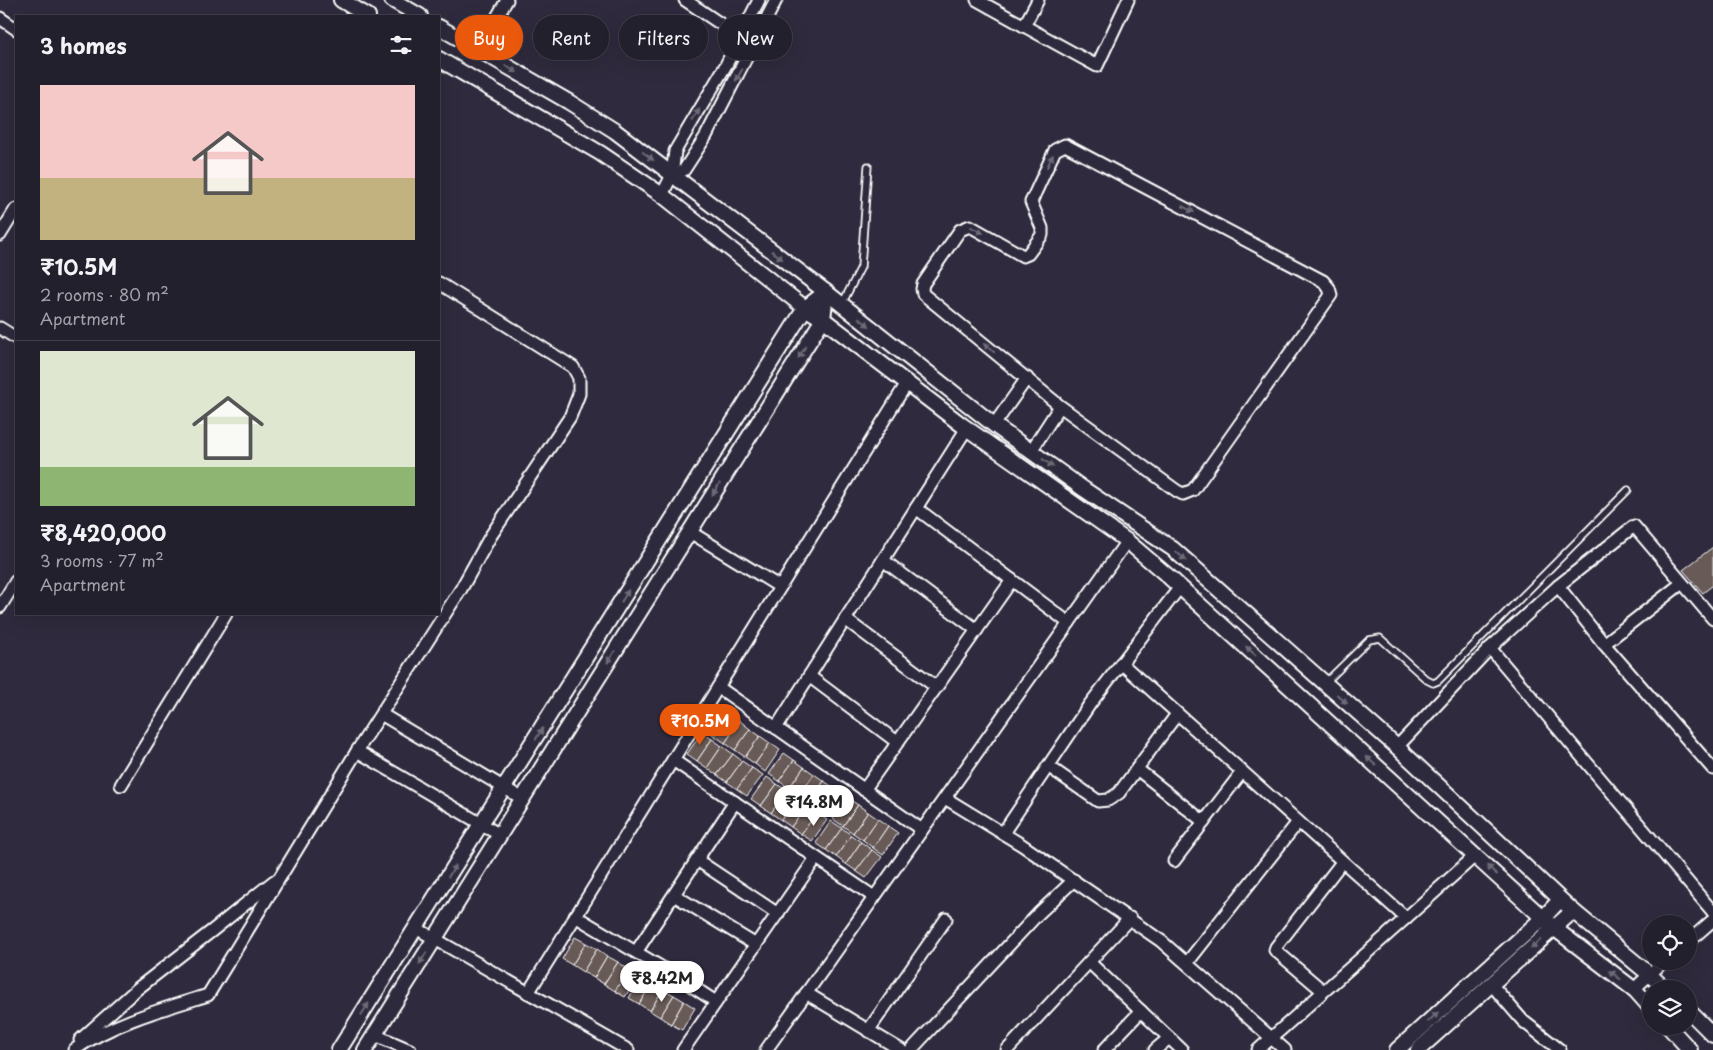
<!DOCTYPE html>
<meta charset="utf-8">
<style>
body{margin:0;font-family:"Playpen Sans",sans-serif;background:#2f2d3a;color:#f1f3f6;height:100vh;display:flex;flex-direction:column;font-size:19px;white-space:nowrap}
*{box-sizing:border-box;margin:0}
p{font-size:16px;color:#a3a3aa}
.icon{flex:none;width:28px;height:28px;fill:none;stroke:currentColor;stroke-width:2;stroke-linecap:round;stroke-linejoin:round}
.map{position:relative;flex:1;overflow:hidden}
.drawer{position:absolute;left:15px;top:15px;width:425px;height:600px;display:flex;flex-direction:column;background:#23202e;border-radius:0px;box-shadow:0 5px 20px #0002,0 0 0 1px #403e4a}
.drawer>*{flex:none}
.hud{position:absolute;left:455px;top:15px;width:475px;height:45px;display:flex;gap:10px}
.buttons{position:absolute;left:1642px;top:915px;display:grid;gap:10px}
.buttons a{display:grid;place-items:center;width:55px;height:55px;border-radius:50%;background:#23202e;box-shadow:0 5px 20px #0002,0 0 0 1px #403e4a;font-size:25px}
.price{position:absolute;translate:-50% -42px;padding:0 11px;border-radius:18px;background:#fff;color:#222;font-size:16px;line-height:32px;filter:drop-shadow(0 1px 2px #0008)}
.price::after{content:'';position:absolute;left:50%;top:30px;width:15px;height:11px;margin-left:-8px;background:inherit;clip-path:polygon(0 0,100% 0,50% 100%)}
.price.selected{background:#ea580c;color:#fff}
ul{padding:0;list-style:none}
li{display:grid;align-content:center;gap:10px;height:265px;padding:0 25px}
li+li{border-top:1px solid #403e4a}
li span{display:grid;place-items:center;height:155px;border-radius:0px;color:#555}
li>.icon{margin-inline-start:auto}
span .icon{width:90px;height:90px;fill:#fffc;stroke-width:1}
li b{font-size:21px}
h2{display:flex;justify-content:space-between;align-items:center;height:60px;padding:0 25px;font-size:21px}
.tag{padding:0 18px;border-radius:22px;background:#23202e;box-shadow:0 5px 20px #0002,0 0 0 1px #403e4a;font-size:18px;line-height:45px}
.tag.selected{background:#ea580c;color:#fff}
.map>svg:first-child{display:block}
</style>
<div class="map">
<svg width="1713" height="1050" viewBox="0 0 1713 1050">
<rect width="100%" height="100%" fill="#2f2a3d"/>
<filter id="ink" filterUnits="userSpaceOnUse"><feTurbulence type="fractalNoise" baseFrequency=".02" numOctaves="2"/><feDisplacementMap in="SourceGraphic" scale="10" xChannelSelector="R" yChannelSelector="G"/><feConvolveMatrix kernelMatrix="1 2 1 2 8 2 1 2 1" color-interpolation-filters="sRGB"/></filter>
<g filter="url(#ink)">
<!-- building -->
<g fill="#685a56" stroke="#fff">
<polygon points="1713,547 1713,585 1703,593 1683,570"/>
<polygon points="720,707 730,714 715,736 705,729"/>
<polygon points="730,714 740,721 725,743 715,736"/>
<polygon points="740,721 750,729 735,750 725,743"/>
<polygon points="750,729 760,736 745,757 735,750"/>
<polygon points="702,732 712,739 697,761 687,754"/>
<polygon points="760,736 770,743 755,764 745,757"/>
<polygon points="712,739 722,746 707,768 697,761"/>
<polygon points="770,743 780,750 765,772 755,764"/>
<polygon points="722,746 733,754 717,775 707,768"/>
<polygon points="784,753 794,760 779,781 769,774"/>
<polygon points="733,754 742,761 727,782 717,775"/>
<polygon points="794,760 804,767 789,788 779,781"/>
<polygon points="742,761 752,768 737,789 727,782"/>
<polygon points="804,767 814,774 799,796 789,788"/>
<polygon points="752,768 763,775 747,796 737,789"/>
<polygon points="814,774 824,781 809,803 799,796"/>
<polygon points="767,777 777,784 761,806 751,799"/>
<polygon points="824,781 834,788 819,810 809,803"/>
<polygon points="777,784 787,791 771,813 761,806"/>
<polygon points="834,788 845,795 829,817 819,810"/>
<polygon points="787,791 797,798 781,820 771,813"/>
<polygon points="797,798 807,806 791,827 781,820"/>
<polygon points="848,798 858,805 843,826 833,819"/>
<polygon points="858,805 868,812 853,833 843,826"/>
<polygon points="807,806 817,813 801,834 791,827"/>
<polygon points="868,812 878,819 863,840 853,833"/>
<polygon points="817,813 827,820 812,841 801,834"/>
<polygon points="878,819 888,826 873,848 863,840"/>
<polygon points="831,821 842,828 826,850 816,843"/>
<polygon points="888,826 898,833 883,855 873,848"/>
<polygon points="842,828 851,835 836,857 826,850"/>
<polygon points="851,835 861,842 846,864 836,857"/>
<polygon points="861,842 872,850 856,871 846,864"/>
<polygon points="872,850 882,857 866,878 856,871"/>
<polygon points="575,937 586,943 572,965 562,959"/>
<polygon points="586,943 597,949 583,972 572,965"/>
<polygon points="597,949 607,956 594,978 583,972"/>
<polygon points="607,956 618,962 604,984 594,978"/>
<polygon points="618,962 628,969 615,991 604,984"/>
<polygon points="628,969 639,975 625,997 615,991"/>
<polygon points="642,976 653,982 639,1004 629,998"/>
<polygon points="653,982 663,989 650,1011 639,1004"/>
<polygon points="663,989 674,995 660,1017 650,1011"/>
<polygon points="674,995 684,1001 671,1024 660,1017"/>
<polygon points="684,1001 695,1008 682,1030 671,1024"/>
</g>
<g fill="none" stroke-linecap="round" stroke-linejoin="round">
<defs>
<g id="service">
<polyline points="842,304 861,267 868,166"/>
<polyline points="1325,683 1369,640 1380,638 1427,680 1433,683 1438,681 1628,490"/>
</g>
<g id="minor">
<polyline points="685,0 740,37"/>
<polyline points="977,0 1097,66 1128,0"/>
<polyline points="0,18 16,29"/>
<polyline points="1024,26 1038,0"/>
<polyline points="478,49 507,0"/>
<polyline points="672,175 684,170 706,136 776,0"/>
<polyline points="662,195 672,175 675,151 726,65 759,0"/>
<polyline points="0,235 16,209"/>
<polyline points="0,328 16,338"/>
<polyline points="994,425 1027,378"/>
<polyline points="1031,451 1060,406 1177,491 1183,494 1193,490 1331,295 1329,288 1323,281 1065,145 1055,150 1031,202 1042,228 1042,235 1028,254 1023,256 970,226 960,230 923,284 922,289 923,294 1060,406"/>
<polyline points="916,508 1069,623"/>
<polyline points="690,532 780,587"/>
<polyline points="883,560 977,630"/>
<polyline points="1558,586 1604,644 1713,769"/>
<polyline points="0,607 16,581"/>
<polyline points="845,619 936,687"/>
<polyline points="1604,644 1682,583"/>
<polyline points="1490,648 1713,912"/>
<polyline points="1121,663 1406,918 1258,1050"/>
<polyline points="809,676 897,742"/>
<polyline points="718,687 922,830"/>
<polyline points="381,714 523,799"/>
<polyline points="776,728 967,428"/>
<polyline points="1397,747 1490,648 1558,586 1634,526 1713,619"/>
<polyline points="357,751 500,835"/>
<polyline points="673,760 874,897"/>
<polyline points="1048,766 1098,801 1108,800 1119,793 1177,714"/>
<polyline points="1137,769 1204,822"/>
<polyline points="121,785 226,614"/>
<polyline points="864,790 1012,580"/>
<polyline points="945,798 1022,845 1161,941 1285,1050"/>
<polyline points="1003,833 1090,704 1180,587"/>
<polyline points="697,860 778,914"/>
<polyline points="1174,861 1242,772"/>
<polyline points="674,895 756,945"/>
<polyline points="575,916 681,979 716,1002"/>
<polyline points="1406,918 1476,855"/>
<polyline points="416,928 628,1050"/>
<polyline points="1689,941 1713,920"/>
<polyline points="636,952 735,802"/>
<polyline points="1089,962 1182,1050"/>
<polyline points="1187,963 1298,822"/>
<polyline points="1491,984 1523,1021 1560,1050"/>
<polyline points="1634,989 1664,961"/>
<polyline points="1323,991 1275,950 1276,947 1342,862"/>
<polyline points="528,993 907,383"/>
<polyline points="806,993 901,1050"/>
<polyline points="868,1031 946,919"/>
<polyline points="375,1035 410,1050"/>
<polyline points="80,1040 137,989 213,930 274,881"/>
<path d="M 74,1050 C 112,1023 163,1009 208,995 L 357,751 L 461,589 L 490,537 L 570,417 L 579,394 L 579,378 L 573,367 L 439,283"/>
<polyline points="683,1050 816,858"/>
<polyline points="766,1050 1127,541"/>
<polyline points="911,1050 1038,914 1074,880"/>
<polyline points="1007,1050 1130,918"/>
<polyline points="1104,1050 1141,1011"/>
<polyline points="1155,1050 1169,1038"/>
</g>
<g id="tertiary">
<polyline points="341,0 368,16"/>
<polyline points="392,0 420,16"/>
<polyline points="439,27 569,102 615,131 826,292 994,425 1085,490 1173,549 1397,747 1573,911 1649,974 1665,989"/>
<polyline points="439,59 600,153 662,195 805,308 823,319 962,425 1127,541 1168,576 1554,928 1636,991 1651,1008"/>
<polyline points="1689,1011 1713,1035"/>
<polyline points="1668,1026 1690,1050"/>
<polyline points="339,1050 805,308 826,292"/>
<polyline points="365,1050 823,319 826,292"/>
<polyline points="1397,1050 1544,917 1560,900"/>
<polyline points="1418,1050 1573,911"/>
</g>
</defs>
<!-- service casing -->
<use href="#service" stroke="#fff" stroke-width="9"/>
<!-- minor casing -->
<use href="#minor" stroke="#fff" stroke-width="15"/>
<!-- tertiary casing -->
<use href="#tertiary" stroke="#fff" stroke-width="18"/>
<!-- service -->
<use href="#service" stroke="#2f2a3d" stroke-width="5.5"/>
<!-- minor -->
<use href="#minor" stroke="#2f2a3d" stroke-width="11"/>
<!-- tertiary -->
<use href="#tertiary" stroke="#2f2a3d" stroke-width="14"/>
</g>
<!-- one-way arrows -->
<defs><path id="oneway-solid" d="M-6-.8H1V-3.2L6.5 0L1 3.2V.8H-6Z" transform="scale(1.25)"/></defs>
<g fill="#6d6a77">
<use href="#oneway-solid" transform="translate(511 69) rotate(30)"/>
<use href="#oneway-solid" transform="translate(739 75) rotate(120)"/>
<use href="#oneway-solid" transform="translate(696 115) rotate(-59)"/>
<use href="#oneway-solid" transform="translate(648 156) rotate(37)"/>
<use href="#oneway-solid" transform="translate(1050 161) rotate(-65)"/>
<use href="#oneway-solid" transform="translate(1188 209) rotate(27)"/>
<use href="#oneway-solid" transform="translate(977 230) rotate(27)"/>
<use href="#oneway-solid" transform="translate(777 255) rotate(37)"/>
<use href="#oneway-solid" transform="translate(864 322) rotate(38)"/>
<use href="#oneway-solid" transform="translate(989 348) rotate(-141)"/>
<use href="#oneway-solid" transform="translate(802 352) rotate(122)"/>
<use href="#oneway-solid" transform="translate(1048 463) rotate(36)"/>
<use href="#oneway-solid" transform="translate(716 489) rotate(122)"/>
<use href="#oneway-solid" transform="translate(1181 556) rotate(42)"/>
<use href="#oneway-solid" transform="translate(625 596) rotate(-58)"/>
<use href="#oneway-solid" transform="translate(1251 651) rotate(-138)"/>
<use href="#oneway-solid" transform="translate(611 657) rotate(122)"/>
<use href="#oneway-solid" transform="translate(1342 699) rotate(41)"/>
<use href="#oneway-solid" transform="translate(539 734) rotate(-58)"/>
<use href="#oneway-solid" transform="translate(1371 761) rotate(-138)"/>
<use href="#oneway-solid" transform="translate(1492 870) rotate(-138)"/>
<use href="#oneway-solid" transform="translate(452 871) rotate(-58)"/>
<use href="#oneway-solid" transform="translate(1536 944) rotate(138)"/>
<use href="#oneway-solid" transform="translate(423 958) rotate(122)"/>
<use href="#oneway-solid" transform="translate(1615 975) rotate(-142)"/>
<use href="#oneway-solid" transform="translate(365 1009) rotate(-58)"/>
<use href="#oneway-solid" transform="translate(1433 1017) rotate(-42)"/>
</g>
</g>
</svg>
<div class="buttons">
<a><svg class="icon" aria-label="locate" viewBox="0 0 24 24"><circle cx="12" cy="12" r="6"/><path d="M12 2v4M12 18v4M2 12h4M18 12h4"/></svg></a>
<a><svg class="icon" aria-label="layers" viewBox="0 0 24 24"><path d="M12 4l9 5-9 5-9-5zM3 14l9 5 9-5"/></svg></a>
</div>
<b class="price selected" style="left:700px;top:746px">₹10.5M</b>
<b class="price" style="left:814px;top:827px">₹14.8M</b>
<b class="price" style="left:662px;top:1003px">₹8.42M</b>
<div class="hud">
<a class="tag selected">Buy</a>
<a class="tag">Rent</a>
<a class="tag">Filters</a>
<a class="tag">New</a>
</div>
<section class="drawer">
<h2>3 homes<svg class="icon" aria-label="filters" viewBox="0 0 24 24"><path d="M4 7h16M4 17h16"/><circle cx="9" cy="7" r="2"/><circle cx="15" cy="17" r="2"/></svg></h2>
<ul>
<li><span style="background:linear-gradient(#f6c9c9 60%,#c2b280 0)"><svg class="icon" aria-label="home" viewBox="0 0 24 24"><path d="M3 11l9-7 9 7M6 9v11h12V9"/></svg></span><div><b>₹10.5M</b><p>2 rooms · 80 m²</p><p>Apartment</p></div></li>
<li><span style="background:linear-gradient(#dfe7d0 75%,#8fb573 0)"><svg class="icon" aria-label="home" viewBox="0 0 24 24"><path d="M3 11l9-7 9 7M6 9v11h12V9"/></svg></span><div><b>₹8,420,000</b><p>3 rooms · 77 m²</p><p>Apartment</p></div></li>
</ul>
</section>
</div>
